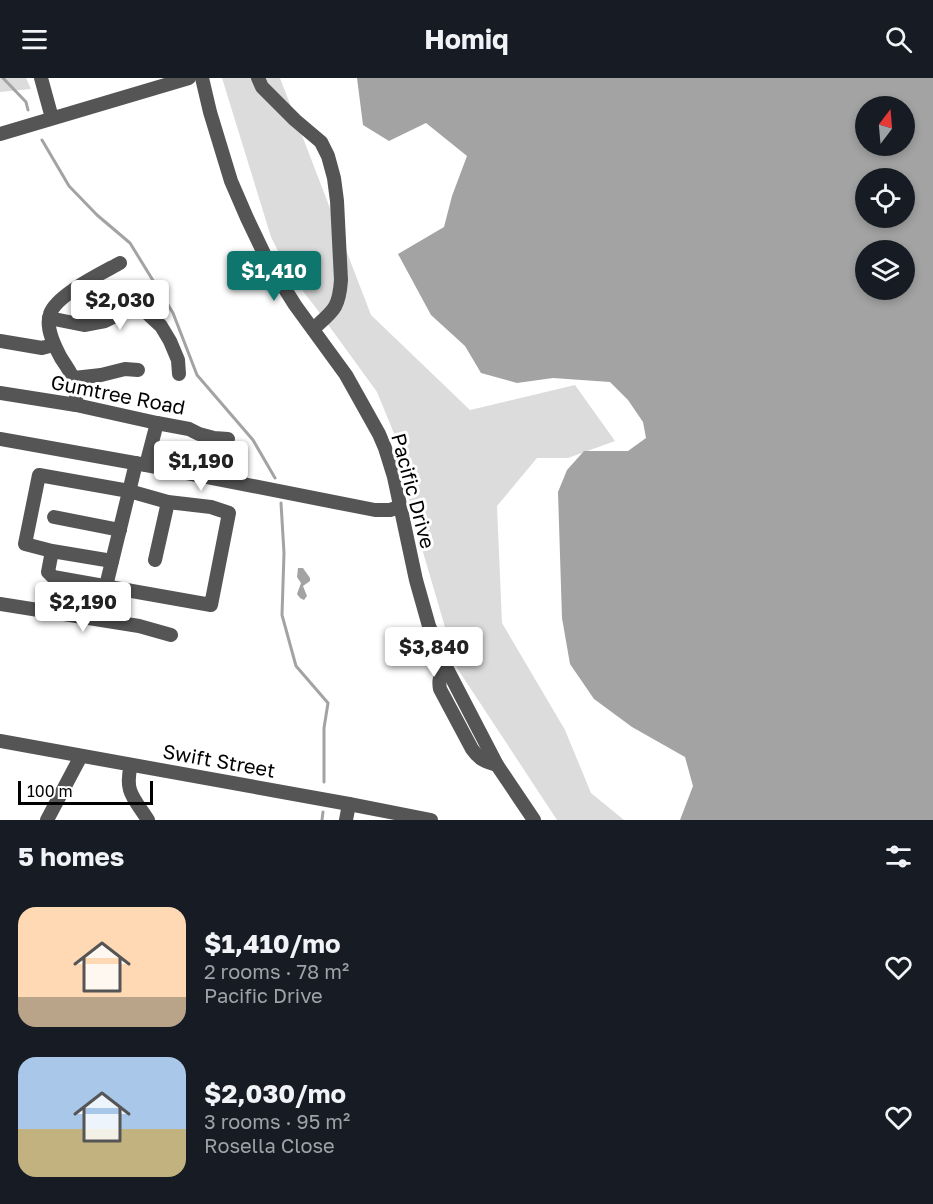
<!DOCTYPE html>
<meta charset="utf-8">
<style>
body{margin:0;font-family:"Golos Text",sans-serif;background:#242831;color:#f1f3f6;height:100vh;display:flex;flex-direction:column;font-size:22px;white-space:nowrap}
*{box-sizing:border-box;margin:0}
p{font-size:20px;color:#9ea1a6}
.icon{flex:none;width:33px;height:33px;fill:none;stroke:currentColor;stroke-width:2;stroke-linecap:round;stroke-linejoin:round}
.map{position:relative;height:742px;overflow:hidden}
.panel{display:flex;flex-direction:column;background:#171b24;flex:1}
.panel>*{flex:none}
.needle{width:39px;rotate:16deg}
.buttons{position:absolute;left:855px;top:18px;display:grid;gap:12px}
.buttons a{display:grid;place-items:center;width:60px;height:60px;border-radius:50%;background:#171b24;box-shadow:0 3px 9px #0003;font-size:30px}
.scale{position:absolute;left:18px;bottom:15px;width:135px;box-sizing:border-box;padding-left:6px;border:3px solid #000;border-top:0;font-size:16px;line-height:21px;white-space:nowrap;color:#000;-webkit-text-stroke:4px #fff;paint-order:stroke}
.price{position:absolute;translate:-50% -51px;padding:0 14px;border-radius:6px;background:#fff;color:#222;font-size:20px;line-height:39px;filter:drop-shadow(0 2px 3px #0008)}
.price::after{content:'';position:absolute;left:50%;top:36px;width:18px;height:14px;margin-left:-9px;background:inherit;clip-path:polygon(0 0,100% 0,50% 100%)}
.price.selected{background:#0f766e;color:#fff}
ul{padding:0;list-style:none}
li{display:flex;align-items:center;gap:18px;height:150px;padding:0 18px}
li span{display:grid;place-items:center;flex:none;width:168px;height:120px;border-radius:18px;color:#555}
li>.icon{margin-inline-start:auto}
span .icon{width:72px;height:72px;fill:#fffc;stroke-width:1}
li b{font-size:26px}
h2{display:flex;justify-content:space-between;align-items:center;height:72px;padding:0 18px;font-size:26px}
header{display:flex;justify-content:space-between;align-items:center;height:78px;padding:0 18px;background:#171b24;font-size:27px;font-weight:700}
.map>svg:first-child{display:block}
</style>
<header><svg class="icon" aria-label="menu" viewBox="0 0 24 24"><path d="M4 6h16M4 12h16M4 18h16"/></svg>Homiq<svg class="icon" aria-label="search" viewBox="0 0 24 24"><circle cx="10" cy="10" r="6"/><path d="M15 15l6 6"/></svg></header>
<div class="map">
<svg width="933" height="742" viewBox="0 0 933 742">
<rect width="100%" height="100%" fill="#fff"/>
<!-- green -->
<g fill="#dcdcdc">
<polygon points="0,0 26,0 31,11 0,14"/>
<polygon points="222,0 280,0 371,237 470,332 575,307 615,363 568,380 537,380 497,428 502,545 565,652 591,715 624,742 557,742 457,590 413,440 395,358 377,314 316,230 289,195 271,159"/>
</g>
<!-- water -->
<g fill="#a3a3a3" fill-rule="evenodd">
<path d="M 357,0 L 933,0 L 933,742 L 680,742 L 693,708 L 685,679 L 632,649 L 594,621 L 570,586 L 562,540 L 558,414 L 567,392 L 584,373 L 628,373 L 646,360 L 643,344 L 628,322 L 610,304 L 553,300 L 517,305 L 481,295 L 465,268 L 431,237 L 398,176 L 444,149 L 452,118 L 467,78 L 426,45 L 389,63 L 363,47 ZM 904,28 L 904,68 L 866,68 L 866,28 ZM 904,100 L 904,140 L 866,140 L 866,100 ZM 904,172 L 904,212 L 866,212 L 866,172 Z"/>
<polygon points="298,490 303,490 310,500 310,503 303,508 307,518 304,522 300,520 297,516 301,505 297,499"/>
</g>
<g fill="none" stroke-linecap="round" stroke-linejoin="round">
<!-- stream -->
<g stroke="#a3a3a3" stroke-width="3">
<polyline points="3,0 26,24 28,32"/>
<polyline points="42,62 69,108 97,137 130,165 173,235 197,297 253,362 275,400"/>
<polyline points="281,425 284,475 282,537 296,588 328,625 324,650 324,704"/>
<polyline points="322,742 323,734"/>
</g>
<!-- minor -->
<g stroke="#555" stroke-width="14">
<polyline points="41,0 52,40"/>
<polyline points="202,0 210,34 231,103 247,140 268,184 295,227 346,297 379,356 385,370 394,399 416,502 429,548 445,587 497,687 534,742"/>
<path d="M 258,0 L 262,9 L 295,42 L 321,64 L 328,78 L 334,100 L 337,123 L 341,202 C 339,231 333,233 313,251"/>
<polyline points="0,56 189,0"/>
<polyline points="49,240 84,247 105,243 131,230 147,235 161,248 170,263 178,282 179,296"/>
<polyline points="0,263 42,270 53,267"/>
<polyline points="74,300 101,297 125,291 138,292"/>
<polyline points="0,315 76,327 157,345 189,351 199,356 214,360 228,361"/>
<path d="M 76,327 C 76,319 77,308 73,300 C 70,293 65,286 61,280 C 55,269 45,250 50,236 C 56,217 102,195 120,185"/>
<polyline points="0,361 146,387 375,432 390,432 399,429"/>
<polyline points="146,387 157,345"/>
<polyline points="54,439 120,452"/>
<polyline points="52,473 48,494 53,499 211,527 229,435 211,429 168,424 129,413 39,397 25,466 52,473 112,483"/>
<polyline points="155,482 168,424"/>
<polyline points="106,508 136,385"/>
<polyline points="0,526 139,548 171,557"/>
<path d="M 445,587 C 441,596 438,601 440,611 L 472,671 C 479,681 485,684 497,687"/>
<polyline points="0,663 349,726 431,742"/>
<path d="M 131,687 C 124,714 134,720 148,742"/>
<polyline points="47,742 81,678"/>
<polyline points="346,742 349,726"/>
</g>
</g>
<g text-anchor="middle" stroke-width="6" stroke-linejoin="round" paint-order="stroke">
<!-- street labels -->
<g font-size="20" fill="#000" stroke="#fff">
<text transform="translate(118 317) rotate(11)" y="7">Gumtree Road</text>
<text transform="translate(413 413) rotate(75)" y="7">Pacific Drive</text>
<text transform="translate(219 683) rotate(10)" y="7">Swift Street</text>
</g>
</g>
</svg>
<div class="buttons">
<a><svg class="needle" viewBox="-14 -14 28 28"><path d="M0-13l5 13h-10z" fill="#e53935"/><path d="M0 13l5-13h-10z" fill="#9ea1a6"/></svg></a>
<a><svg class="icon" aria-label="locate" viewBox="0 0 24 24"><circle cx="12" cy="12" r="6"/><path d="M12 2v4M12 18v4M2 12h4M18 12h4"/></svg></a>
<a><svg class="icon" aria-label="layers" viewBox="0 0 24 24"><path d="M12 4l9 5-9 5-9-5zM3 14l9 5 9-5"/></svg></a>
</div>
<div class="scale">100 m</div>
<b class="price selected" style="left:274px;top:224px">$1,410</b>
<b class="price" style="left:120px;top:253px">$2,030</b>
<b class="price" style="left:201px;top:414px">$1,190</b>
<b class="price" style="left:83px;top:555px">$2,190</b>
<b class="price" style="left:434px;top:600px">$3,840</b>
</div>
<section class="panel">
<h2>5 homes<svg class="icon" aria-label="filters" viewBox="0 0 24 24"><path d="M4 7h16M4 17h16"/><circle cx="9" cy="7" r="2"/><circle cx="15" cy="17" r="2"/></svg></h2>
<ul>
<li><span style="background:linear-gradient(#ffd9b3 75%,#b9a48a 0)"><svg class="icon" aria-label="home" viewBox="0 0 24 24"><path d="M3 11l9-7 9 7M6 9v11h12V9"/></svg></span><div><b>$1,410/mo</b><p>2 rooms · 78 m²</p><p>Pacific Drive</p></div><svg class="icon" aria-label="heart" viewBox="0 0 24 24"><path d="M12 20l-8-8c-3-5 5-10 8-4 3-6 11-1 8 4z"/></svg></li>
<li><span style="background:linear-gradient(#a9c7e8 60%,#c2b280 0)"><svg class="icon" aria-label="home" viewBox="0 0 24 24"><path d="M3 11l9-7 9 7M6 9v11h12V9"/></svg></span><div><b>$2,030/mo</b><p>3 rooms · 95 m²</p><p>Rosella Close</p></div><svg class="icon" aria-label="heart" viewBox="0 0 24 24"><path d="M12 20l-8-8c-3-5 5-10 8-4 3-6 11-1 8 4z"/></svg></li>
</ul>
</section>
